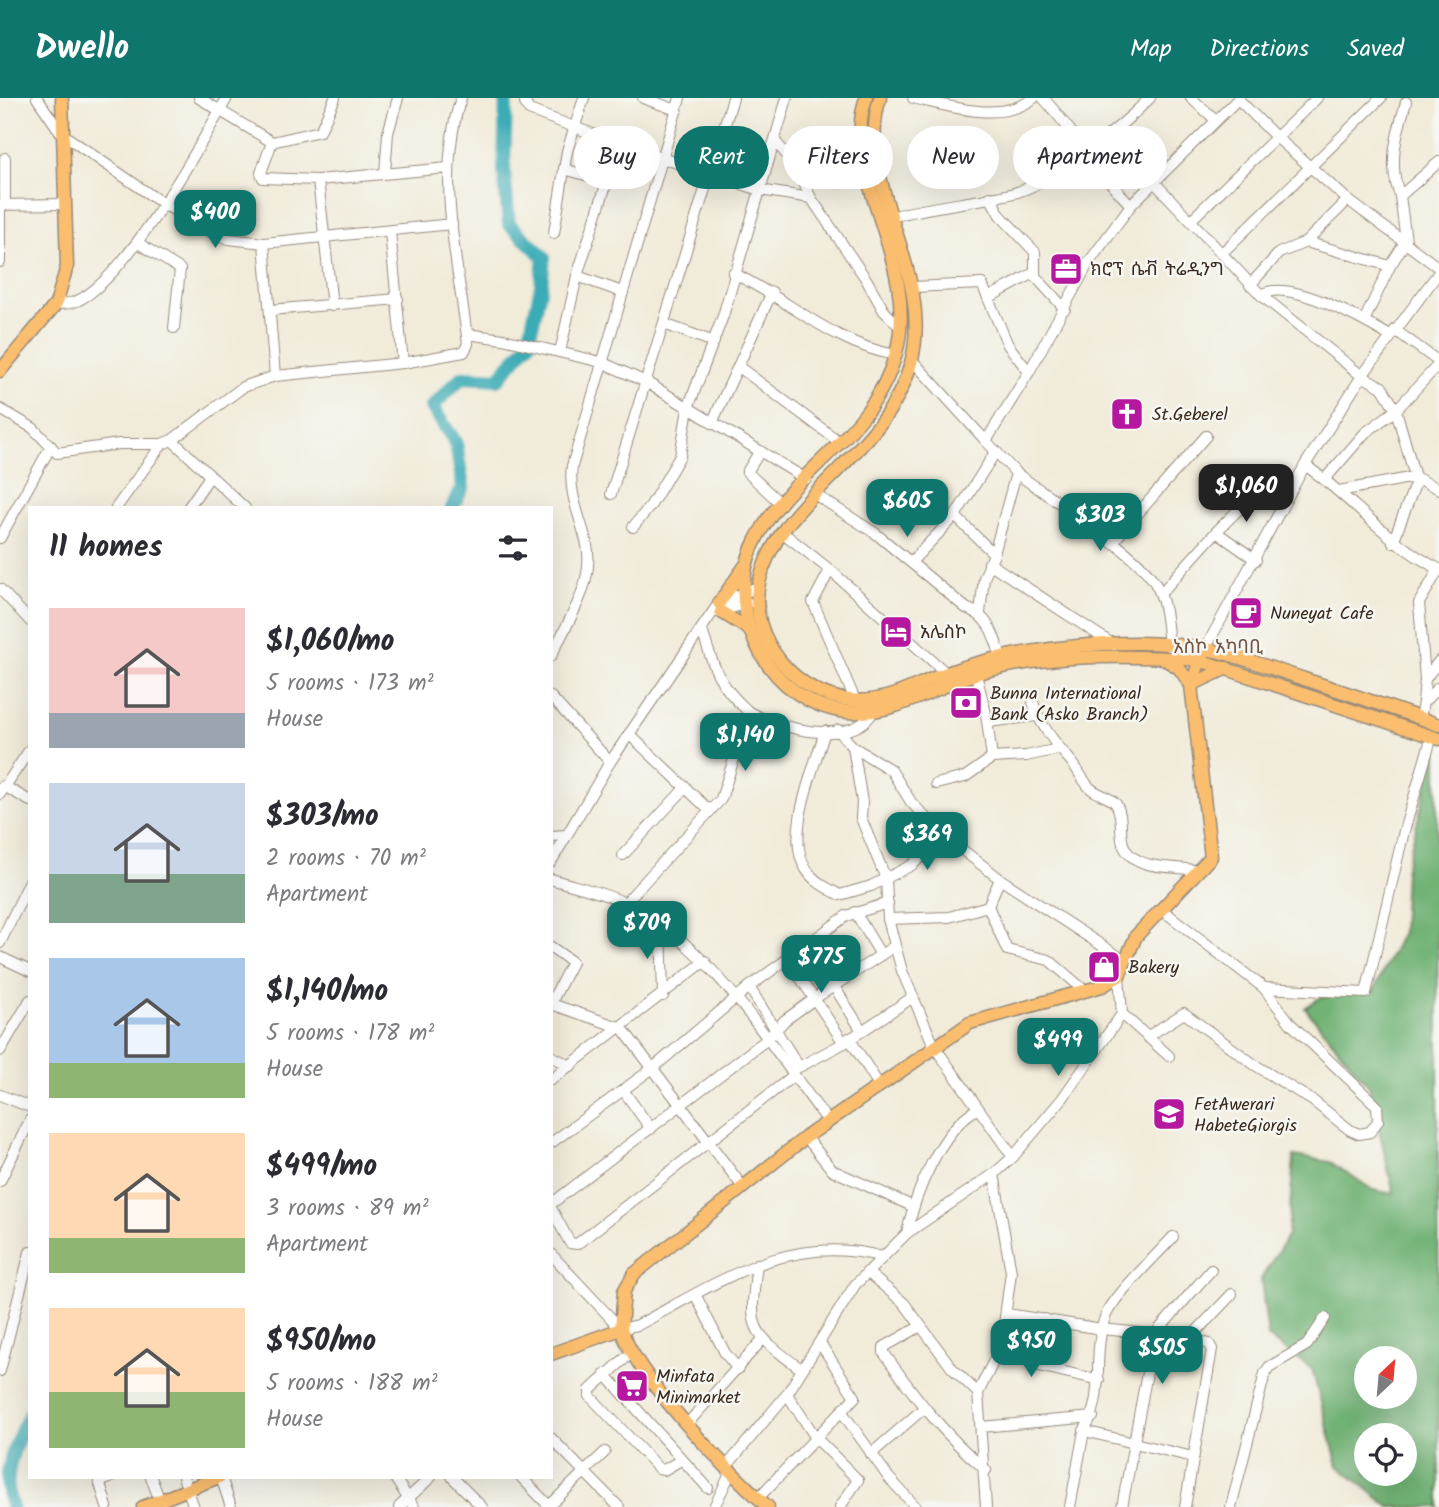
<!DOCTYPE html>
<meta charset="utf-8">
<style>
body{margin:0;font-family:Kalam,"Noto Sans Ethiopic",sans-serif;background:#f7f7f7;color:#2b2b33;height:100vh;display:flex;flex-direction:column;font-size:26px;white-space:nowrap}
*{box-sizing:border-box;margin:0}
p{font-size:23px;color:#7c7c81}
.icon{flex:none;width:38px;height:38px;fill:none;stroke:currentColor;stroke-width:2;stroke-linecap:round;stroke-linejoin:round}
.map{position:relative;flex:1;overflow:hidden}
.side{position:absolute;left:28px;top:408px;width:525px;height:973px;display:flex;flex-direction:column;background:#fff;border-radius:0px;box-shadow:0 7px 28px #0002}
.side>*{flex:none}
.guide{position:absolute;left:574px;top:28px;width:665px;height:63px;display:flex;gap:14px}
.needle{width:46px;rotate:26deg}
.fabs{position:absolute;left:1354px;top:1248px;display:grid;gap:14px}
.fabs a{display:grid;place-items:center;width:63px;height:63px;border-radius:50%;background:#fff;box-shadow:0 7px 28px #0002;font-size:35px}
.price{position:absolute;translate:-50% -60px;padding:0 16px;border-radius:14px;background:#0f766e;color:#fff;font-size:23px;line-height:46px;filter:drop-shadow(0 2px 4px #0008)}
.price::after{content:'';position:absolute;left:50%;top:42px;width:21px;height:16px;margin-left:-10px;background:inherit;clip-path:polygon(0 0,100% 0,50% 100%)}
.price.current{background:#222;color:#fff}
ul{padding:0;list-style:none}
li{display:flex;align-items:center;gap:21px;height:175px;padding:0 21px}
li span{display:grid;place-items:center;flex:none;width:196px;height:140px;border-radius:0px;color:#555}
li>.icon{margin-inline-start:auto}
span .icon{width:84px;height:84px;fill:#fffc;stroke-width:1}
li b{font-size:30px}
h2{display:flex;justify-content:space-between;align-items:center;height:84px;padding:0 21px;font-size:30px}
.tag{padding:0 24px;border-radius:32px;background:#fff;box-shadow:0 7px 28px #0002;font-size:24px;line-height:63px}
.tag.current{background:#0f766e;color:#fff}
header{display:flex;align-items:center;gap:42px;box-sizing:border-box;height:98px;padding:0 35px;background:#0f766e;color:#fff}
header strong{font-size:33px}
nav{display:flex;gap:38px;margin-inline-start:auto;font-size:24px}
.map>svg:first-child{display:block}
</style>
<header>
<strong>Dwello</strong>
<nav><a>Map</a><a>Directions</a><a>Saved</a></nav>
</header>
<div class="map">
<svg width="1439" height="1409" viewBox="0 0 1439 1409">
<rect width="100%" height="100%" fill="#f6f6f2"/>
<filter id="ink" filterUnits="userSpaceOnUse"><feTurbulence type="fractalNoise" baseFrequency=".0143" numOctaves="2"/><feDisplacementMap in="SourceGraphic" scale="14" xChannelSelector="R" yChannelSelector="G"/><feConvolveMatrix kernelMatrix="1 2 1 2 8 2 1 2 1" color-interpolation-filters="sRGB"/></filter>
<filter id="wash" filterUnits="userSpaceOnUse"><feTurbulence type="fractalNoise" baseFrequency=".00686" numOctaves="4" result="noise"/><feDisplacementMap in="SourceGraphic" scale="28" xChannelSelector="R" yChannelSelector="G"/><feGaussianBlur stdDeviation="1.57" result="paint"/><feColorMatrix in="noise" values="0 0 0 0 0 0 0 0 0 0 0 0 0 0 0 0 0 1.4 0 .05"/><feComposite in="paint" operator="in"/></filter>
<g filter="url(#wash)">
<rect width="100%" height="100%" fill="#f1ebd9"/>
<!-- forest -->
<path fill="#71b275" stroke="#566e4a" stroke-width="2" fill-rule="evenodd" d="M 1437,647 L 1439,1409 L 1390,1409 L 1338,1368 L 1312,1271 L 1268,1239 L 1261,1181 L 1288,1137 L 1294,1058 L 1330,1064 L 1373,1092 L 1394,1096 L 1369,988 L 1305,910 L 1321,899 L 1373,894 L 1402,834 L 1405,773 ZM 1367,1260 L 1405,1260 L 1405,1298 L 1367,1298 ZM 1367,1337 L 1405,1337 L 1405,1376 L 1367,1376 Z"/>
<g fill="none" stroke-linecap="round" stroke-linejoin="round">
<!-- river -->
<g stroke="#3aabb5" stroke-width="14">
<polyline points="452,410 463,389 456,345 432,309 462,279 498,281 528,246 541,188 544,159 509,126 504,72 506,0"/>
<path d="M 12,1409 C 0,1379 15,1344 30,1316"/>
</g>
</g>
</g>
<g filter="url(#ink)">
<g fill="none" stroke-linecap="round" stroke-linejoin="round">
<defs>
<g id="minor">
<polyline points="37,0 61,35 162,105 209,133 229,141 264,145 452,126"/>
<polyline points="199,0 272,44"/>
<polyline points="335,0 320,33 272,44 261,75 263,80 318,82 448,70"/>
<polyline points="527,0 525,5 529,12 619,46 760,92 811,100"/>
<polyline points="643,0 677,12"/>
<path d="M 913,0 C 949,8 1001,26 1034,0"/>
<path d="M 1043,0 C 1075,34 1097,74 1131,107"/>
<polyline points="1191,0 1216,22"/>
<polyline points="1238,1 1275,38 1348,102 1439,170"/>
<polyline points="775,43 796,68 811,100 866,181 884,213 900,229"/>
<polyline points="5,60 5,106"/>
<polyline points="564,71 607,83"/>
<polyline points="385,75 388,35 398,0"/>
<polyline points="318,82 332,208"/>
<polyline points="1155,85 1261,197 1362,278 1382,289 1396,312 1415,379 1439,391"/>
<path d="M 1400,98 C 1387,65 1397,37 1406,4"/>
<polyline points="990,99 1000,117 1035,154 1035,178 1065,211"/>
<polyline points="0,107 65,106"/>
<path d="M 894,118 C 932,108 971,105 1010,96 C 1051,87 1120,30 1150,0"/>
<polyline points="1191,122 1317,0"/>
<polyline points="390,134 403,265"/>
<polyline points="554,135 567,53 584,0"/>
<polyline points="1306,144 1348,102"/>
<polyline points="138,145 180,171 174,230"/>
<polyline points="264,145 275,278"/>
<polyline points="1222,155 1381,0"/>
<polyline points="0,164 0,107"/>
<path d="M 733,175 C 789,202 835,247 896,257"/>
<polyline points="577,178 622,194"/>
<polyline points="1250,187 1279,155 1306,144 1390,168"/>
<polyline points="912,189 982,186 1008,247 1029,274"/>
<path d="M 1261,197 C 1288,179 1365,223 1390,238"/>
<polyline points="988,200 1034,175"/>
<path d="M 56,206 C 62,206 71,206 77,203 C 126,181 199,49 227,0"/>
<polyline points="270,212 398,201"/>
<polyline points="1364,223 1390,168 1406,143 1400,98 1439,64"/>
<polyline points="664,226 714,244"/>
<polyline points="1395,232 1439,264"/>
<polyline points="467,236 503,241 601,264 646,284 806,381"/>
<polyline points="560,254 577,178 619,46"/>
<polyline points="912,262 986,343 1029,274 1089,164 1131,107 1239,0"/>
<polyline points="739,269 841,345"/>
<path d="M 0,311 L 33,330 L 57,355 L 119,346 L 162,346 L 172,342 L 243,289 L 275,278 L 403,265 L 464,254 L 468,246 C 458,165 435,79 461,0"/>
<polyline points="712,325 772,194"/>
<polyline points="172,342 245,410"/>
<polyline points="986,343 1016,375 994,456"/>
<polyline points="760,353 747,374 781,406"/>
<path d="M 1305,367 C 1352,400 1387,445 1439,471"/>
<path d="M 1016,375 C 1049,399 1137,454 1155,485 C 1166,503 1167,527 1169,548"/>
<polyline points="1325,381 1365,335 1396,312 1439,266"/>
<polyline points="1339,393 1415,379"/>
<polyline points="611,396 733,0"/>
<path d="M 816,397 L 875,435 L 966,510 C 989,518 994,537 1001,559"/>
<polyline points="116,410 162,346"/>
<polyline points="188,410 210,378"/>
<polyline points="955,418 996,353"/>
<polyline points="633,429 651,407 680,358 688,310 723,218 787,0"/>
<polyline points="782,434 830,472"/>
<polyline points="1216,434 1260,390 1270,392 1284,405"/>
<polyline points="0,440 51,348"/>
<polyline points="1393,444 1417,381"/>
<polyline points="1112,445 1206,338"/>
<polyline points="911,464 955,418 994,456 984,480 980,515"/>
<polyline points="989,465 1114,547"/>
<polyline points="0,491 30,523"/>
<polyline points="1161,495 1216,434 1256,462"/>
<polyline points="717,514 749,505"/>
<path d="M 702,532 C 713,569 719,588 749,614"/>
<polyline points="1205,551 1305,367 1362,278 1439,174"/>
<path d="M 551,558 C 567,525 595,485 587,447 C 581,420 568,396 572,368 L 680,0"/>
<polyline points="1425,581 1439,563"/>
<polyline points="551,599 610,664"/>
<polyline points="855,602 813,504 830,472 946,575"/>
<path d="M 1033,604 C 1039,626 1055,645 1070,662 C 1077,670 1082,681 1089,689 C 1097,697 1110,698 1116,706 C 1126,722 1115,743 1130,757 C 1148,773 1177,767 1198,773"/>
<polyline points="1423,604 1425,581 1419,505 1439,471"/>
<polyline points="1420,620 1423,604 1439,589"/>
<polyline points="988,624 1037,618"/>
<polyline points="838,632 853,649 862,704 861,720 886,781 888,821 902,873 934,948 1013,1059 994,1076"/>
<path d="M 825,633 C 815,668 784,738 806,771 C 814,784 827,790 840,797 L 871,788 L 912,767 L 924,756 L 938,733"/>
<polyline points="629,636 710,713"/>
<polyline points="853,649 891,672 911,704 938,733 1000,781 1124,862"/>
<polyline points="992,660 1026,658 1058,651"/>
<polyline points="936,686 965,679 992,660 986,615 976,577"/>
<polyline points="1,689 4,688 30,703"/>
<polyline points="0,696 30,651"/>
<polyline points="551,738 567,737"/>
<polyline points="623,757 686,689"/>
<polyline points="551,764 610,664 719,505 758,489"/>
<path d="M 551,781 C 576,789 604,794 627,806 C 717,852 768,946 828,1023"/>
<path d="M 625,805 L 721,701 L 749,614 C 777,630 852,650 873,614"/>
<polyline points="988,808 1007,852 1049,862 1084,892"/>
<polyline points="855,814 881,857"/>
<polyline points="888,821 949,819 988,808 1000,781"/>
<polyline points="661,826 663,898"/>
<polyline points="0,845 30,783"/>
<polyline points="807,846 861,931"/>
<polyline points="551,849 572,864 551,905"/>
<polyline points="0,859 30,873"/>
<polyline points="787,860 844,945"/>
<polyline points="1119,878 1122,916 1169,958"/>
<polyline points="749,889 799,969 844,945 913,899"/>
<polyline points="1264,890 1366,895 1404,733 1432,638"/>
<polyline points="551,906 622,930 742,1088"/>
<polyline points="1147,939 1184,915 1255,967 1313,1003 1350,1032 1359,1036 1370,1034 1378,1023 1377,1008 1291,926 1264,890 1161,811"/>
<polyline points="849,940 879,987"/>
<polyline points="0,953 30,902"/>
<polyline points="551,958 571,968"/>
<polyline points="551,982 705,863"/>
<polyline points="623,992 651,1031"/>
<polyline points="0,997 30,1009"/>
<polyline points="806,1039 832,1072 912,1108"/>
<polyline points="551,1045 653,970 749,889 846,818 888,805"/>
<polyline points="1013,1059 1062,1001 1122,916"/>
<polyline points="0,1083 30,1022"/>
<polyline points="551,1106 766,942 785,922 820,897 893,849"/>
<polyline points="551,1110 570,1145 577,1146 793,978"/>
<path d="M 907,1135 C 915,1095 941,1031 977,1011"/>
<path d="M 1173,1139 C 1156,1158 1110,1201 1104,1222 C 1092,1260 1106,1298 1084,1333 L 1193,1359"/>
<path d="M 551,1156 L 621,1231 L 638,1227 C 717,1185 790,1133 883,1159 L 907,1135 L 994,1076 L 1011,1174 L 1003,1234 L 997,1256 L 978,1295 L 986,1409"/>
<path d="M 757,1166 C 749,1231 748,1232 801,1271"/>
<polyline points="867,1174 904,1205 952,1270 978,1295"/>
<polyline points="695,1196 725,1255 738,1271"/>
<polyline points="1007,1216 1102,1231 1190,1240 1209,1246 1212,1251 1185,1409"/>
<polyline points="1045,1221 1039,1268 1099,1282"/>
<path d="M 921,1228 L 884,1249 L 884,1255 C 915,1299 945,1338 986,1372"/>
<polyline points="1190,1240 1232,1196"/>
<polyline points="631,1255 590,1292 590,1298 659,1371 664,1372 681,1362"/>
<polyline points="0,1273 30,1154"/>
<polyline points="605,1276 708,1390"/>
<polyline points="787,1296 816,1340 858,1382 840,1409"/>
<polyline points="842,1314 889,1380 916,1409"/>
<polyline points="688,1325 763,1241"/>
<polyline points="981,1329 1093,1319"/>
<polyline points="551,1340 619,1409"/>
<polyline points="871,1356 923,1311"/>
<polyline points="726,1369 787,1296 855,1187 883,1159"/>
<polyline points="98,1379 107,1409"/>
<polyline points="151,1379 162,1409"/>
<polyline points="183,1379 194,1409"/>
<polyline points="221,1379 231,1409"/>
<polyline points="394,1379 414,1409"/>
<polyline points="452,1379 482,1409"/>
<polyline points="521,1379 550,1409"/>
<polyline points="100,1384 112,1379"/>
<polyline points="758,1400 855,1299 820,1245"/>
<polyline points="399,1409 431,1379"/>
<polyline points="548,1409 605,1354"/>
<polyline points="714,1409 731,1374"/>
<polyline points="1070,1409 1084,1333"/>
<polyline points="1122,1409 1154,1237 1211,1172"/>
<polyline points="1231,1409 1265,1275 1269,1269 1307,1247 1325,1220"/>
</g>
<g id="major">
<path d="M 866,0 C 839,76 921,164 896,255 C 872,344 785,373 752,450 C 723,519 772,607 848,614 C 897,618 936,587 982,574 C 1047,556 1133,557 1199,562 L 1439,641"/>
<path d="M 880,0 C 853,84 936,174 911,265 C 886,358 778,398 759,485 C 747,540 796,597 850,602 C 886,606 912,588 944,576 C 962,569 983,563 1002,559 C 1062,547 1145,539 1206,551 C 1238,557 1270,570 1301,580 C 1347,595 1393,610 1439,627"/>
<polyline points="0,273 56,206 67,168 62,0"/>
<polyline points="719,505 745,468"/>
<polyline points="721,514 750,532"/>
<polyline points="1166,562 1179,570 1191,587 1227,570"/>
<path d="M 621,1231 C 639,1283 726,1371 768,1409"/>
<polyline points="551,1256 621,1231 624,1193 634,1176 806,1039 970,925 1102,888 1119,878 1136,838 1211,759 1191,587 1202,557"/>
<polyline points="143,1409 219,1379"/>
</g>
</defs>
<!-- minor casing -->
<use href="#minor" stroke="#968a7c" stroke-width="12"/>
<!-- major casing -->
<use href="#major" stroke="#968a7c" stroke-width="15"/>
<!-- minor -->
<use href="#minor" stroke="#fff" stroke-width="10"/>
<!-- major -->
<use href="#major" stroke="#fbbe6e" stroke-width="12"/>
</g>
</g>
<!-- icons -->
<defs>
<symbol id="office-square" viewBox="-11 -11 22 22"><rect x="-9" y="-9" width="18" height="18" rx="4" fill="#b5179e" stroke="#f6f6f2"/><path d="M-6-3h4V-5.5h4V-3h4V5H-6ZM-1-4.5V-3h2v-1.5ZM-6 0V1H6V0Z" fill="#fff"/></symbol>
<symbol id="church-square" viewBox="-11 -11 22 22"><rect x="-9" y="-9" width="18" height="18" rx="4" fill="#b5179e" stroke="#f6f6f2"/><path d="M-1.2-6h2.4v3.5h3.3v2.4h-3.3V6h-2.4V-.1h-3.3v-2.4h3.3Z" fill="#fff"/></symbol>
<symbol id="cafe-square" viewBox="-11 -11 22 22"><rect x="-9" y="-9" width="18" height="18" rx="4" fill="#b5179e" stroke="#f6f6f2"/><path d="M-5.5-4.5H6V0H3Q3 3.5 0 3.5H-2.5Q-5.5 3.5-5.5 0ZM3-3.2v2h1.7v-2ZM-6 4.5H4V6H-6Z" fill="#fff"/></symbol>
<symbol id="hotel-square" viewBox="-11 -11 22 22"><rect x="-9" y="-9" width="18" height="18" rx="4" fill="#b5179e" stroke="#f6f6f2"/><path d="M-6-4.5h1.5V1H6V5H4.5V3h-9V5H-6ZM-4 0a1.8 1.8 0 1 1 3.6 0ZM.5 0V-2.5h3Q6-2.5 6 0Z" fill="#fff"/></symbol>
<symbol id="bank-square" viewBox="-11 -11 22 22"><rect x="-9" y="-9" width="18" height="18" rx="4" fill="#b5179e" stroke="#f6f6f2"/><path d="M-6-4H6V4H-6ZM0-2.3a2.3 2.3 0 1 0 0 4.6a2.3 2.3 0 1 0 0-4.6Z" fill="#fff"/></symbol>
<symbol id="shop-square" viewBox="-11 -11 22 22"><rect x="-9" y="-9" width="18" height="18" rx="4" fill="#b5179e" stroke="#f6f6f2"/><path d="M-5-2.5h2.3a2.7 3.5 0 0 1 5.4 0H5L5.5 6h-11ZM-1.5-2.5h3a1.5 2.3 0 0 0-3 0Z" fill="#fff"/></symbol>
<symbol id="school-square" viewBox="-11 -11 22 22"><rect x="-9" y="-9" width="18" height="18" rx="4" fill="#b5179e" stroke="#f6f6f2"/><path d="M0-5L7-2L0 1L-7-2ZM-4 1L0 2.5L4 1V4Q0 6-4 4Z" fill="#fff"/></symbol>
<symbol id="supermarket-square" viewBox="-11 -11 22 22"><rect x="-9" y="-9" width="18" height="18" rx="4" fill="#b5179e" stroke="#f6f6f2"/><path d="M-6-5.5h2.5l.6 2H6L4.5 2H-2.5L-4.4-4H-6ZM-1.5 3.2a1.3 1.3 0 1 0 .1 0ZM3 3.2a1.3 1.3 0 1 0 .1 0Z" fill="#fff"/></symbol>
</defs>
<g fill-rule="evenodd">
<use href="#office-square" x="1047" y="152" width="38" height="38"/>
<use href="#church-square" x="1108" y="297" width="38" height="38"/>
<use href="#cafe-square" x="1227" y="496" width="38" height="38"/>
<use href="#hotel-square" x="877" y="515" width="38" height="38"/>
<use href="#bank-square" x="947" y="586" width="38" height="38"/>
<use href="#shop-square" x="1085" y="850" width="38" height="38"/>
<use href="#school-square" x="1150" y="997" width="38" height="38"/>
<use href="#supermarket-square" x="613" y="1269" width="38" height="38"/>
</g>
<g text-anchor="middle" stroke-width="5" stroke-linejoin="round" paint-order="stroke">
<!-- poi labels -->
<g font-size="18" fill="#3b2a1e" stroke="#f6f6f2" text-anchor="start">
<text x="1090" y="177">ክሮፕ ሴቭ ትሬዲንግ</text>
<text x="1152" y="322">St.Geberel</text>
<text x="1270" y="521">Nuneyat Cafe</text>
<text x="920" y="540">አሌስኮ</text>
<text x="990" y="601">Bunna International<tspan x="990" dy="21">Bank (Asko Branch)</tspan></text>
<text x="1128" y="875">Bakery</text>
<text x="1194" y="1012">FetAwerari<tspan x="1194" dy="21">HabeteGiorgis</tspan></text>
<text x="656" y="1284">Minfata<tspan x="656" dy="21">Minimarket</tspan></text>
</g>
<!-- neighbourhood labels -->
<g font-size="19" fill="#765442" stroke="#f6f6f2">
<text x="1218" y="555">አስኮ አካባቢ</text>
</g>
</g>
</svg>
<div class="fabs">
<a><svg class="needle" viewBox="-14 -14 28 28"><path d="M0-13l5 13h-10z" fill="#e53935"/><path d="M0 13l5-13h-10z" fill="#7c7c81"/></svg></a>
<a><svg class="icon" aria-label="locate" viewBox="0 0 24 24"><circle cx="12" cy="12" r="6"/><path d="M12 2v4M12 18v4M2 12h4M18 12h4"/></svg></a>
</div>
<b class="price" style="left:215px;top:152px">$400</b>
<b class="price current" style="left:1246px;top:426px">$1,060</b>
<b class="price" style="left:907px;top:441px">$605</b>
<b class="price" style="left:1100px;top:455px">$303</b>
<b class="price" style="left:745px;top:675px">$1,140</b>
<b class="price" style="left:927px;top:774px">$369</b>
<b class="price" style="left:647px;top:863px">$709</b>
<b class="price" style="left:821px;top:897px">$775</b>
<b class="price" style="left:1058px;top:980px">$499</b>
<b class="price" style="left:1031px;top:1281px">$950</b>
<b class="price" style="left:1162px;top:1288px">$505</b>
<div class="guide">
<a class="tag">Buy</a>
<a class="tag current">Rent</a>
<a class="tag">Filters</a>
<a class="tag">New</a>
<a class="tag">Apartment</a>
</div>
<section class="side">
<h2>11 homes<svg class="icon" aria-label="filters" viewBox="0 0 24 24"><path d="M4 7h16M4 17h16"/><circle cx="9" cy="7" r="2"/><circle cx="15" cy="17" r="2"/></svg></h2>
<ul>
<li><span style="background:linear-gradient(#f6c9c9 75%,#9aa5b1 0)"><svg class="icon" aria-label="home" viewBox="0 0 24 24"><path d="M3 11l9-7 9 7M6 9v11h12V9"/></svg></span><div><b>$1,060/mo</b><p>5 rooms · 173 m²</p><p>House</p></div></li>
<li><span style="background:linear-gradient(#c9d6e8 65%,#7fa58c 0)"><svg class="icon" aria-label="home" viewBox="0 0 24 24"><path d="M3 11l9-7 9 7M6 9v11h12V9"/></svg></span><div><b>$303/mo</b><p>2 rooms · 70 m²</p><p>Apartment</p></div></li>
<li><span style="background:linear-gradient(#a9c7e8 75%,#8fb573 0)"><svg class="icon" aria-label="home" viewBox="0 0 24 24"><path d="M3 11l9-7 9 7M6 9v11h12V9"/></svg></span><div><b>$1,140/mo</b><p>5 rooms · 178 m²</p><p>House</p></div></li>
<li><span style="background:linear-gradient(#ffd9b3 75%,#8fb573 0)"><svg class="icon" aria-label="home" viewBox="0 0 24 24"><path d="M3 11l9-7 9 7M6 9v11h12V9"/></svg></span><div><b>$499/mo</b><p>3 rooms · 89 m²</p><p>Apartment</p></div></li>
<li><span style="background:linear-gradient(#ffd9b3 60%,#8fb573 0)"><svg class="icon" aria-label="home" viewBox="0 0 24 24"><path d="M3 11l9-7 9 7M6 9v11h12V9"/></svg></span><div><b>$950/mo</b><p>5 rooms · 188 m²</p><p>House</p></div></li>
</ul>
</section>
</div>
